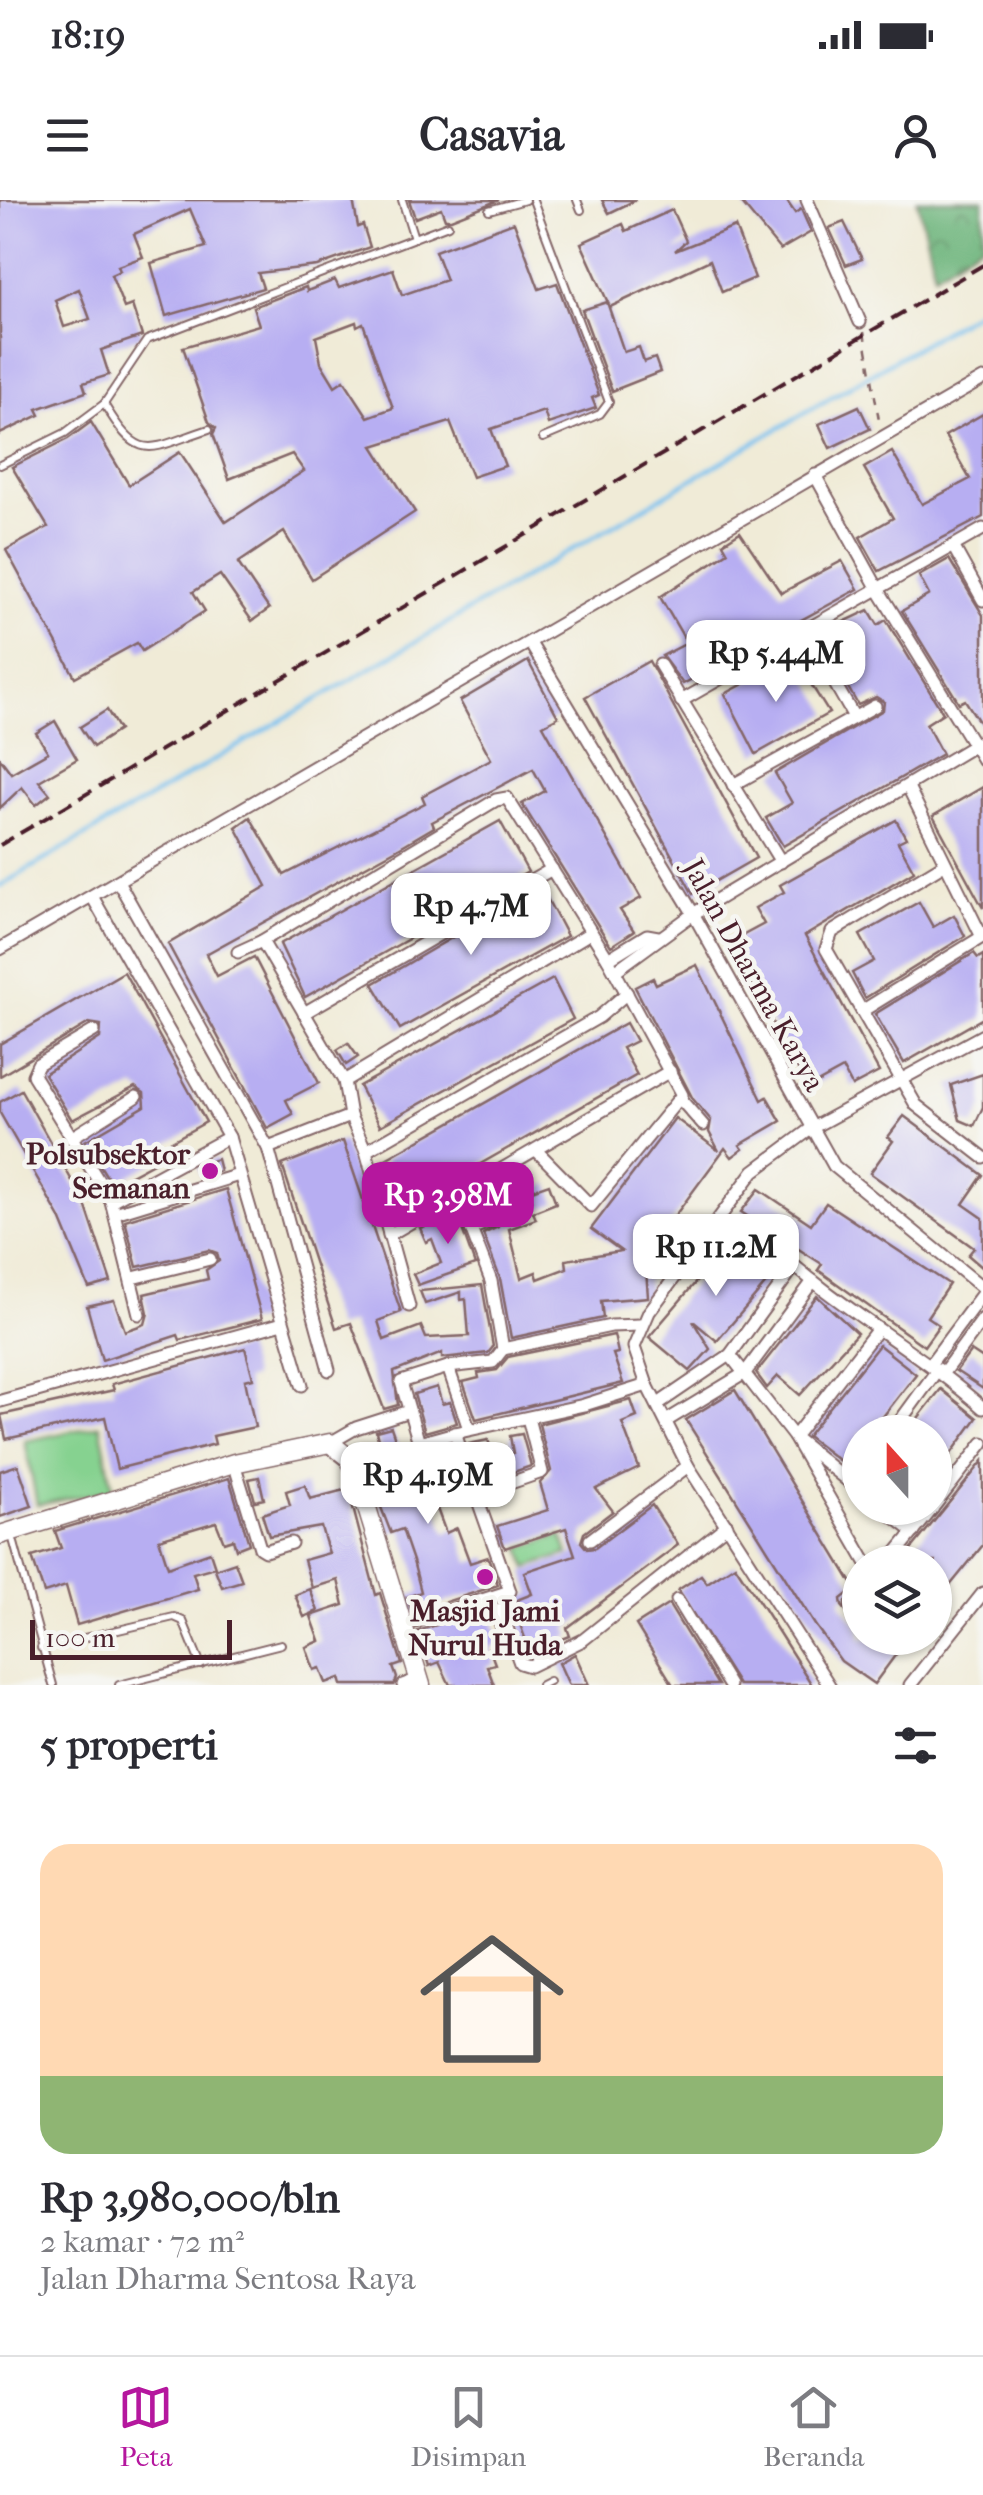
<!DOCTYPE html>
<html lang="id">
<meta charset="utf-8">
<style>
body{margin:0;font-family:"IM FELL French Canon",serif;background:#f7f7f7;color:#2b2b33;height:100vh;display:flex;flex-direction:column;font-size:38px;white-space:nowrap}
*{box-sizing:border-box;margin:0}
p{font-size:32px;color:#7c7c81}
.icon{flex:none;width:55px;height:55px;fill:none;stroke:currentColor;stroke-width:2;stroke-linecap:round;stroke-linejoin:round}
.map{position:relative;height:1485px;overflow:hidden}
.panel{display:flex;flex-direction:column;background:#fff;flex:1}
.panel>*{flex:none}
.needle{width:65px;rotate:339deg}
.buttons{position:absolute;left:842px;top:1215px;display:grid;gap:20px}
.buttons a{display:grid;place-items:center;width:110px;height:110px;border-radius:50%;background:#fff;box-shadow:0 2px 8px #0004;font-size:50px}
.scale{position:absolute;left:30px;bottom:25px;width:202px;box-sizing:border-box;padding-left:10px;border:5px solid #4a1f2b;border-top:0;font-size:28px;line-height:35px;white-space:nowrap;color:#4a1f2b;-webkit-text-stroke:8px #f6f6f2;paint-order:stroke}
.price{position:absolute;translate:-50% -85px;padding:0 22px;border-radius:20px;background:#fff;color:#222;font-size:32px;line-height:65px;filter:drop-shadow(0 2px 5px #0008)}
.price::after{content:'';position:absolute;left:50%;top:60px;width:30px;height:22px;margin-left:-15px;background:inherit;clip-path:polygon(0 0,100% 0,50% 100%)}
.price.active{background:#b5179e;color:#fff}
ul{padding:0;list-style:none}
li{display:grid;align-content:center;gap:20px;height:530px;padding:0 40px}
li span{display:grid;place-items:center;height:310px;border-radius:30px;color:#555}
li>.icon{margin-inline-start:auto}
span .icon{width:180px;height:180px;fill:#fffc;stroke-width:1}
li b{font-size:42px}
h2{display:flex;justify-content:space-between;align-items:center;height:120px;padding:0 40px;font-size:42px}
.status{display:flex;justify-content:space-between;align-items:center;height:70px;padding:0 50px;background:#fff;direction:ltr}
.status svg{height:28px;fill:currentColor}
header{display:flex;justify-content:space-between;align-items:center;height:130px;padding:0 40px;background:#fff;font-size:45px;font-weight:700}
.dock{display:flex;justify-content:space-around;align-items:center;height:140px;border-top:2px solid #e1e1e2;background:#fff;font-size:28px;color:#7c7c81}
.dock a{display:grid;justify-items:center;gap:5px}
.dock .active{color:#b5179e}
.map>svg:first-child{display:block}
</style>
<div class="status"><b>18:19</b><svg viewBox="0 0 49 12"><path d="M0 12V9h3v3zM5 12V6h3v6zM10 12V3h3v9zM15 12V0h3v12zM26 1h20v11H26zM47 4h2v5h-2z"/></svg></div>
<header><svg class="icon" aria-label="menu" viewBox="0 0 24 24"><path d="M4 6h16M4 12h16M4 18h16"/></svg>Casavia<svg class="icon" aria-label="person" viewBox="0 0 24 24"><circle cx="12" cy="8" r="4"/><path d="M4 21q1-7 8-7t8 7"/></svg></header>
<div class="map">
<svg width="983" height="1485" viewBox="0 0 983 1485">
<defs>
<pattern id="forest-crowns" width="20" height="18" patternUnits="userSpaceOnUse" patternTransform="scale(2.5)"><rect width="20" height="18" fill="#6cb47a"/><path d="M2 6a3 3 0 1 1 6 0M12 15a3 3 0 1 1 6 0" fill="none" stroke="#5b9264"/></pattern>
</defs>
<rect width="100%" height="100%" fill="#f6f6f2"/>
<filter id="ink" filterUnits="userSpaceOnUse"><feTurbulence type="fractalNoise" baseFrequency=".01" numOctaves="2"/><feDisplacementMap in="SourceGraphic" scale="20" xChannelSelector="R" yChannelSelector="G"/><feConvolveMatrix kernelMatrix="1 2 1 2 8 2 1 2 1" color-interpolation-filters="sRGB"/></filter>
<filter id="wash" filterUnits="userSpaceOnUse"><feTurbulence type="fractalNoise" baseFrequency=".0048" numOctaves="4" result="noise"/><feDisplacementMap in="SourceGraphic" scale="40" xChannelSelector="R" yChannelSelector="G"/><feGaussianBlur stdDeviation="2.25" result="paint"/><feColorMatrix in="noise" values="0 0 0 0 0 0 0 0 0 0 0 0 0 0 0 0 0 1.4 0 .05"/><feComposite in="paint" operator="in"/></filter>
<g filter="url(#wash)">
<rect width="100%" height="100%" fill="#f0ebd7"/>
<!-- forest -->
<polygon fill="url(#forest-crowns)" stroke="#5b6a52" stroke-width="2.5" points="917,0 983,0 983,43 935,74"/>
<!-- pitch -->
<g fill="#86d290" stroke="#68785e" stroke-width="2.5">
<polygon points="100,1225 113,1290 37,1305 25,1241"/>
<polygon points="562,1335 568,1354 527,1368 521,1348"/>
</g>
<g fill="none" stroke-linecap="round" stroke-linejoin="round">
<!-- stream -->
<polyline stroke="#77c1f0" stroke-width="4" points="0,686 983,108"/>
</g>
<g id="blocks">
<!-- building -->
<g fill="#b7aef2" fill-rule="evenodd">
<path d="M 0,0 L 353,0 L 358,27 L 363,25 L 370,47 L 317,66 L 258,73 L 263,88 L 166,116 L 151,63 L 206,47 L 190,9 L 134,34 L 143,57 L 118,66 L 120,71 L 111,75 L 124,108 L 132,105 L 142,136 L 101,150 L 109,175 L 83,183 L 86,192 L 37,209 L 40,215 L 0,234 ZM 79,89 L 90,119 L 64,127 L 55,100 Z"/>
<polygon points="409,0 499,0 451,19 445,19 441,8 415,18"/>
<polygon points="602,0 636,0 609,13"/>
<polygon points="739,0 786,0 795,13 801,9 811,32 780,50"/>
<polygon points="672,10 686,41 675,51 735,27 755,78 722,92 710,60 610,107 581,43 623,24 626,31"/>
<path d="M 514,22 L 539,89 L 557,83 L 599,195 L 592,198 L 596,208 L 548,224 L 544,211 L 491,229 L 505,266 L 472,277 L 450,222 L 373,246 L 415,312 L 312,379 L 284,332 L 238,363 L 269,409 L 252,421 L 220,375 L 193,392 L 205,411 L 142,451 L 137,443 L 75,477 L 6,350 L 48,327 L 12,267 L 68,239 L 91,222 L 129,285 L 180,252 L 226,322 L 304,271 L 292,254 L 229,279 L 213,234 L 216,228 L 209,222 L 183,147 L 259,125 L 253,107 L 306,87 L 307,91 L 335,80 L 339,88 L 393,69 L 402,95 L 446,80 L 435,51 ZM 356,122 L 357,126 L 363,123 L 393,208 L 368,217 L 344,180 L 335,186 L 321,163 L 316,137 Z"/>
<polygon points="844,22 862,59 846,65 829,28"/>
<polygon points="607,102 624,152 639,147 644,162 655,158 660,172 612,191 582,110"/>
<polygon points="859,206 870,229 830,248 819,224"/>
<polygon points="983,214 983,317 879,371 860,337 893,318 864,268 892,252 922,304 970,279 945,236"/>
<polygon points="740,332 781,393 842,361 858,389 683,484 662,456 687,443 660,397 728,352 723,343"/>
<polygon points="949,359 983,415 983,528 965,500 959,503 902,411 929,395 919,376"/>
<polygon points="869,410 878,425 886,420 943,513 926,524 942,554 783,646 766,618 792,603 775,573 883,510 884,502 876,497 858,505 818,434"/>
<polygon points="794,457 829,513 756,554 725,494"/>
<polygon points="528,461 558,517 543,525 641,698 620,710 634,731 611,746 522,604 545,591 533,569 432,622 434,627 395,650 206,754 217,776 254,757 319,883 286,900 293,914 267,928 168,744 267,686 236,627 250,617 284,675 425,603 422,596 491,559 460,501"/>
<polygon points="649,461 756,658 693,694 585,497"/>
<polygon points="107,510 119,530 93,547 80,527"/>
<polygon points="55,521 77,559 39,581 50,594 36,605 22,587 0,608 0,558 11,573 48,552 36,533"/>
<polygon points="983,587 983,708 933,616"/>
<polygon points="896,620 906,638 898,642 914,671 805,736 879,872 852,886 843,869 808,888 729,743 764,724 755,708 784,692 780,685"/>
<polygon points="500,621 528,672 305,797 280,744"/>
<polygon points="537,688 542,689 567,736 400,829 373,784"/>
<polygon points="919,702 933,727 954,715 965,736 865,798 852,773 874,761 860,735"/>
<polygon points="974,753 978,758 983,755 983,818 904,863 875,814"/>
<polygon points="697,765 762,900 767,897 781,921 740,945 743,949 732,957 725,948 645,1056 648,1097 601,1101 603,1118 511,1138 500,1078 483,1034 498,1027 500,1020 486,996 504,989 511,1007 532,1000 529,991 549,984 556,1003 533,1012 536,1019 509,1029 521,1078 536,1072 538,1079 567,1068 566,1060 621,1051 591,1029 675,918 719,951 709,932 711,920 693,899 635,787 653,778 656,784"/>
<polygon points="124,772 206,922 163,946 168,955 112,985 85,941 145,906 144,893 135,887 72,920 44,874 100,838 101,825 89,823 0,876 0,844"/>
<polygon points="553,779 573,819 380,926 359,886"/>
<polygon points="626,823 636,841 622,848 637,875 408,1005 384,960"/>
<polygon points="348,843 358,857 346,865 337,850"/>
<polygon points="983,874 983,907 974,926 960,920 951,885"/>
<polygon points="21,890 85,1004 111,1082 89,1088 60,1018 0,913 0,902"/>
<polygon points="904,916 983,975 963,1004 983,1018 983,1068 968,1055 974,1048 870,973 893,941 888,937"/>
<polygon points="343,941 401,1112 378,1121 384,1140 421,1126 426,1138 469,1136 466,1099 461,1100 461,1092 425,1104 420,1091 482,1085 493,1147 488,1153 442,1158 442,1153 394,1172 398,1205 384,1209 351,1123 336,1128 282,965"/>
<polygon points="217,959 220,971 201,977 198,965"/>
<polygon points="226,989 262,1119 180,1140 178,1135 102,1160 87,1106 114,1100 125,1131 145,1124 148,1113 144,1094 208,1079 206,1070 219,1061 217,1053 209,1050 137,1067 125,1020"/>
<polygon points="759,989 811,1024 826,1003 949,1084 927,1117 939,1125 924,1146 818,1070 822,1064 741,1012"/>
<polygon points="472,1009 477,1016 462,1029 475,1065 418,1085 413,1074 441,1063 432,1039 426,1042 420,1028"/>
<polygon points="743,1027 781,1066 717,1141 693,1121 710,1149 690,1171 649,1137"/>
<polygon points="817,1096 857,1133 800,1195 778,1176 767,1188 756,1173"/>
<polygon points="614,1135 618,1153 613,1154 623,1183 476,1219 463,1182 479,1178 478,1173 497,1170 508,1157"/>
<polygon points="879,1145 916,1174 871,1232 860,1232 860,1247 846,1266 807,1236"/>
<polygon points="245,1148 253,1178 245,1180 255,1227 213,1236 215,1244 117,1269 105,1217 6,1239 1,1215 114,1190 112,1184"/>
<polygon points="971,1151 983,1159 983,1189 956,1171"/>
<polygon points="437,1187 442,1204 450,1202 457,1223 425,1232 414,1194"/>
<polygon points="941,1189 977,1218 935,1276 935,1232 907,1232"/>
<polygon points="735,1190 855,1388 841,1399 842,1406 860,1428 860,1438 908,1438 874,1484 841,1461 815,1425 686,1220"/>
<polygon points="631,1200 637,1217 622,1223 639,1268 596,1289 613,1311 584,1333 581,1342 587,1349 595,1348 652,1305 678,1345 567,1428 570,1436 530,1452 512,1402 532,1394 524,1372 575,1355 566,1328 505,1348 497,1326 548,1310 540,1283 551,1271 539,1224"/>
<polygon points="391,1227 402,1259 420,1253 423,1261 451,1251 460,1276 429,1287 446,1333 457,1328 470,1363 488,1357 498,1385 412,1413 407,1397 421,1392 413,1361 402,1329 391,1333 375,1292 389,1288 376,1231"/>
<polygon points="522,1234 531,1266 482,1283 469,1244 488,1240 495,1259 513,1253 510,1236"/>
<polygon points="983,1261 983,1345 935,1404 935,1362 901,1362"/>
<polygon points="18,1265 32,1306 0,1317 0,1271"/>
<polygon points="259,1277 264,1299 255,1301 249,1279"/>
<polygon points="229,1278 249,1344 236,1349 233,1339 224,1342 216,1322 159,1339 168,1367 210,1352 215,1367 193,1373 198,1389 77,1425 66,1386 44,1393 32,1357 61,1348 55,1331"/>
<polygon points="305,1285 310,1299 348,1289 376,1395 380,1393 402,1464 393,1467 397,1478 394,1485 342,1485 340,1478 326,1483 320,1468 314,1470 306,1447 320,1441 311,1416 344,1405 338,1380 312,1388 304,1360 329,1353 325,1341 321,1327 269,1336 262,1314 290,1305 286,1291"/>
<polygon points="235,1362 242,1381 222,1387 215,1369"/>
<polygon points="735,1365 762,1406 812,1485 738,1485 678,1390 701,1375 707,1383"/>
<polygon points="310,1389 318,1411 304,1417 295,1395"/>
<polygon points="669,1404 669,1405 718,1485 673,1485 636,1425"/>
<polygon points="488,1408 501,1443 489,1448 495,1464 487,1466 494,1485 450,1485 439,1462 429,1466 418,1431"/>
<polygon points="575,1454 589,1485 569,1485 559,1463"/>
</g>
</g>
</g>
<g filter="url(#ink)">
<use href="#blocks" fill-opacity="0" stroke="#846667" stroke-width="2.5"/>
<g fill="none" stroke-linecap="round" stroke-linejoin="round">
<defs>
<g id="lane">
<polyline points="402,0 414,38"/>
<polyline points="533,0 609,202 600,214 543,238"/>
<polyline points="577,0 581,10"/>
<polyline points="489,10 525,0"/>
<path d="M 104,204 C 141,265 148,249 209,229"/>
<polyline points="0,265 65,233 104,204 147,140 448,25"/>
<polyline points="11,1332 53,1485"/>
<polyline points="41,1448 174,1417 183,1421 201,1465"/>
<polyline points="119,1485 281,1444"/>
<polyline points="541,1485 549,1481"/>
</g>
<g id="street">
<polyline points="807,0 860,122"/>
<polyline points="815,275 878,389 983,560"/>
<polyline points="953,346 983,400"/>
<polyline points="805,431 854,517"/>
<polyline points="530,443 690,708 834,966 983,1088"/>
<polyline points="660,465 781,662"/>
<polyline points="681,501 983,329"/>
<polyline points="733,585 875,506"/>
<polyline points="944,664 832,732 826,749 916,905 983,957"/>
<polyline points="119,683 268,948 329,1170"/>
<polyline points="93,698 229,937 302,1185"/>
<polyline points="0,749 983,179"/>
<polyline points="238,752 262,741"/>
<polyline points="608,759 647,735 658,737"/>
<polyline points="615,771 693,714 983,540"/>
<polyline points="862,811 982,737 908,587"/>
<polyline points="304,813 552,669"/>
<polyline points="94,831 38,864 33,875 111,1001"/>
<polyline points="344,881 590,733"/>
<polyline points="682,901 703,925"/>
<polyline points="350,916 344,881 262,741 496,600 507,598 608,759 682,895 591,1006 537,951"/>
<polyline points="71,938 136,897"/>
<polyline points="268,948 350,916 366,951 409,1106"/>
<polyline points="366,951 599,817 627,793"/>
<polyline points="447,1002 453,1008 476,997 491,1021 471,1029 491,1081 503,1149"/>
<polyline points="115,1013 239,975"/>
<polyline points="389,1035 670,871"/>
<path d="M 772,1046 C 837,1107 916,1149 983,1208"/>
<polyline points="133,1078 210,1059"/>
<polyline points="139,1114 111,1001 229,937"/>
<polyline points="503,1149 611,1126 640,1125"/>
<polyline points="730,1155 794,1237 866,1362"/>
<polyline points="931,1163 983,1093"/>
<polyline points="448,1167 493,1162 503,1149"/>
<polyline points="943,1173 983,1119"/>
<polyline points="1,1201 283,1123"/>
<polyline points="658,1204 730,1155 794,1067"/>
<polyline points="528,1218 542,1272 476,1295 455,1233 584,1205 647,1185"/>
<polyline points="666,1221 745,1173 813,1081"/>
<polyline points="892,1232 938,1169"/>
<polyline points="455,1233 419,1243 401,1182 448,1167 469,1229"/>
<polyline points="330,1243 356,1228 409,1211"/>
<polyline points="234,1263 260,1348 265,1351 291,1343"/>
<polyline points="860,1291 794,1237 877,1130"/>
<polyline points="935,1305 983,1243"/>
<polyline points="882,1308 914,1332"/>
<polyline points="590,1340 688,1266"/>
<polyline points="889,1362 933,1308"/>
<polyline points="677,1400 729,1485"/>
<polyline points="851,1405 860,1396"/>
<polyline points="500,1409 520,1463 530,1466 583,1440 727,1325"/>
<polyline points="402,1426 510,1391 476,1295"/>
<polyline points="403,1485 419,1479"/>
<polyline points="829,1485 688,1266 647,1185 634,1147 649,1112 754,971 812,928 983,835"/>
<polyline points="910,1485 983,1393"/>
</g>
<polyline id="secondary" points="0,1335 234,1263 330,1243 349,1258 356,1272 421,1485"/>
</defs>
<!-- lane casing -->
<use href="#lane" stroke="#846667" stroke-width="10"/>
<!-- street casing -->
<use href="#street" stroke="#846667" stroke-width="15"/>
<!-- secondary casing -->
<use href="#secondary" stroke="#846667" stroke-width="21"/>
<!-- path -->
<polyline stroke="#846667" stroke-width="2.5" stroke-dasharray="8 8" stroke-linecap="butt" points="864,132 880,226"/>
<!-- lane -->
<use href="#lane" stroke="#fff" stroke-width="6"/>
<!-- street -->
<use href="#street" stroke="#fff" stroke-width="11"/>
<!-- secondary -->
<use href="#secondary" stroke="#fff" stroke-width="18"/>
<!-- rail -->
<polyline stroke="#4a1f2b" stroke-width="4" stroke-dasharray="15 8" stroke-linecap="butt" points="0,645 983,65"/>
</g>
</g>
<!-- markers -->
<g fill="#b5179e" stroke="#f6f6f2" stroke-width="4">
<circle cx="210" cy="971" r="10"/>
<circle cx="485" cy="1377" r="10"/>
</g>
<g text-anchor="middle" stroke-width="9" stroke-linejoin="round" paint-order="stroke">
<!-- street labels -->
<g font-size="30" fill="#4a1f2b" stroke="#f6f6f2">
<text transform="translate(754 775) rotate(61)" y="10">Jalan Dharma Karya</text>
</g>
<!-- poi labels -->
<g font-size="30" font-weight="bold" fill="#4a1f2b" stroke="#f6f6f2" text-anchor="end">
<text x="190" y="964">Polsubsektor<tspan x="190" dy="34">Semanan</tspan></text>
<text x="485" y="1421" text-anchor="middle">Masjid Jami<tspan x="485" dy="34">Nurul Huda</tspan></text>
</g>
</g>
</svg>
<div class="buttons">
<a><svg class="needle" viewBox="-14 -14 28 28"><path d="M0-13l5 13h-10z" fill="#e53935"/><path d="M0 13l5-13h-10z" fill="#7c7c81"/></svg></a>
<a><svg class="icon" aria-label="layers" viewBox="0 0 24 24"><path d="M12 4l9 5-9 5-9-5zM3 14l9 5 9-5"/></svg></a>
</div>
<div class="scale">100 m</div>
<b class="price" style="left:776px;top:505px">Rp 5.44M</b>
<b class="price" style="left:471px;top:758px">Rp 4.7M</b>
<b class="price active" style="left:448px;top:1047px">Rp 3.98M</b>
<b class="price" style="left:716px;top:1099px">Rp 11.2M</b>
<b class="price" style="left:428px;top:1327px">Rp 4.19M</b>
</div>
<section class="panel">
<h2>5 properti<svg class="icon" aria-label="filters" viewBox="0 0 24 24"><path d="M4 7h16M4 17h16"/><circle cx="9" cy="7" r="2"/><circle cx="15" cy="17" r="2"/></svg></h2>
<ul>
<li><span style="background:linear-gradient(#ffd9b3 75%,#8fb573 0)"><svg class="icon" aria-label="home" viewBox="0 0 24 24"><path d="M3 11l9-7 9 7M6 9v11h12V9"/></svg></span><div><b>Rp 3,980,000/bln</b><p>2 kamar · 72 m²</p><p>Jalan Dharma Sentosa Raya</p></div></li>
</ul>
</section>
<nav class="dock">
<a class="active"><svg class="icon" aria-label="map" viewBox="0 0 24 24"><path d="M3 6l6-2 6 2 6-2v14l-6 2-6-2-6 2zM9 4v14M15 6v14"/></svg>Peta</a>
<a><svg class="icon" aria-label="saved" viewBox="0 0 24 24"><path d="M7 4h10v16l-5-4-5 4z"/></svg>Disimpan</a>
<a><svg class="icon" aria-label="home" viewBox="0 0 24 24"><path d="M3 11l9-7 9 7M6 9v11h12V9"/></svg>Beranda</a>
</nav>
